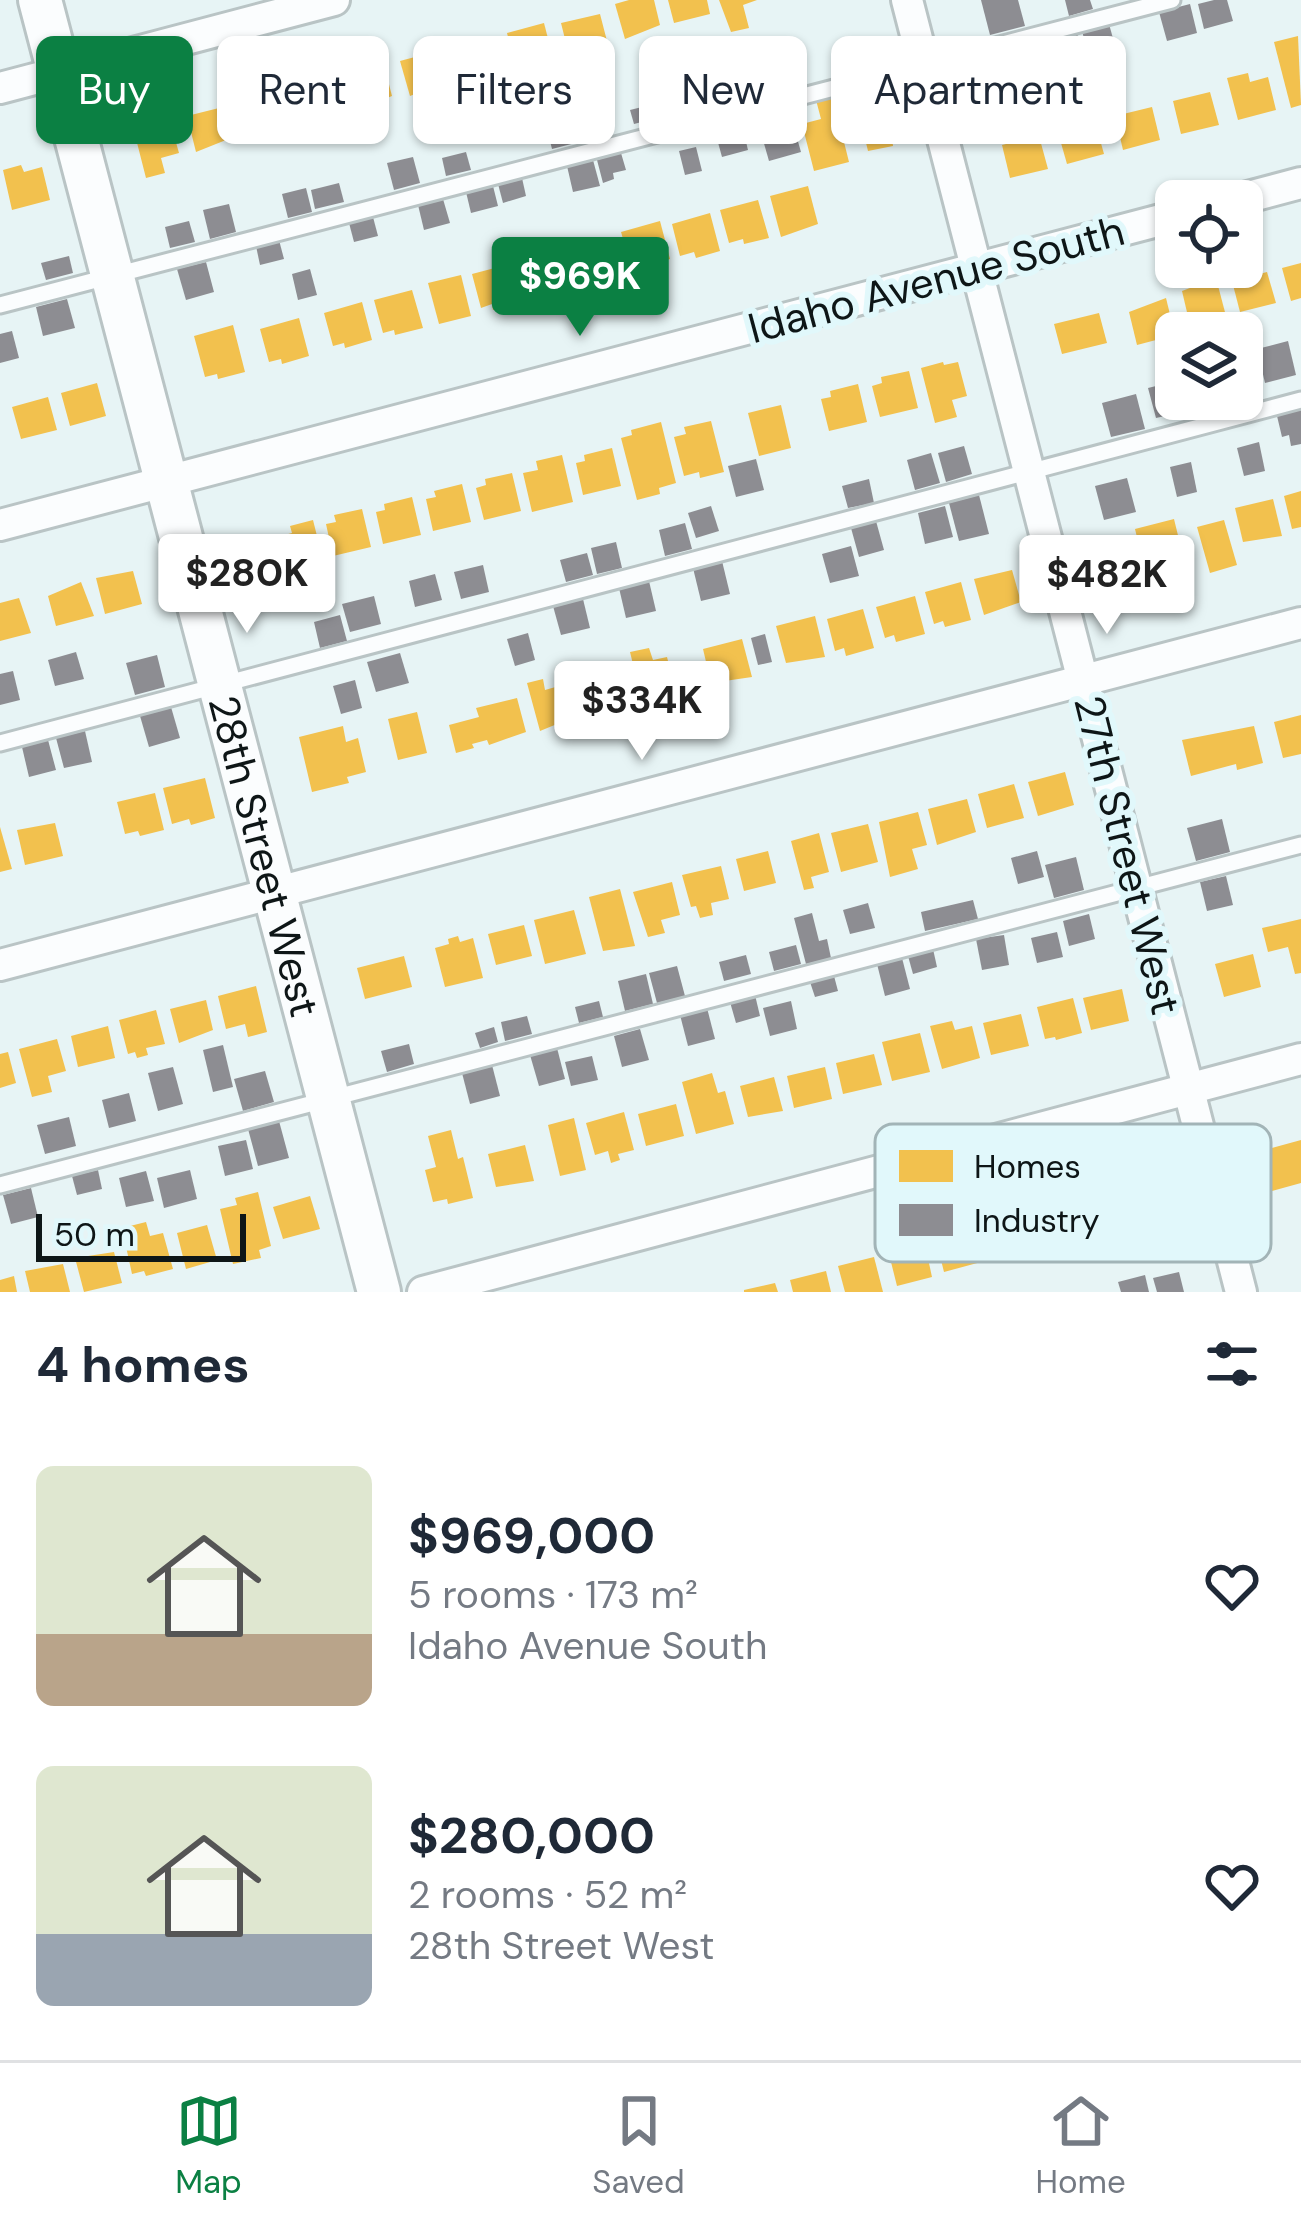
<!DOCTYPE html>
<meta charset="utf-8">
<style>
body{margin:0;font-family:"DM Sans",sans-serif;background:#f6f6f7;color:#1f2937;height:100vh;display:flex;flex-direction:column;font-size:45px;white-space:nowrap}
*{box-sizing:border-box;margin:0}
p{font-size:39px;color:#747a83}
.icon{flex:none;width:66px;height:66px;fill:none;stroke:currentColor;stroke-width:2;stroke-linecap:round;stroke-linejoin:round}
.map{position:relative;height:1292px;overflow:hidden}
.drawer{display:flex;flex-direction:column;background:#fff;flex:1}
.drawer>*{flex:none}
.guide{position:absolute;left:36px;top:36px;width:1230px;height:108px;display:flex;gap:24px}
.fabs{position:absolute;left:1155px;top:180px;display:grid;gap:24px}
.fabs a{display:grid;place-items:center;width:108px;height:108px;border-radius:18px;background:#fff;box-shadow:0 3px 9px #0004;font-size:60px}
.scale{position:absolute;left:36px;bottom:30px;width:210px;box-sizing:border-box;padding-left:12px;border:6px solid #0e1617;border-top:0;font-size:33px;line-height:42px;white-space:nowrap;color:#0e1617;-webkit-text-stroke:9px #e1f8fb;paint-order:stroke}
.price{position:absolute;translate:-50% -102px;padding:0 27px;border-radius:12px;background:#fff;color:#222;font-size:39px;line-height:78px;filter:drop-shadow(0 3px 6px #0008)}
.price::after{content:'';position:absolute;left:50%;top:72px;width:36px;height:27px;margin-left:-18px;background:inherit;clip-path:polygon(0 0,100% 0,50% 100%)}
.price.on{background:#0b8043;color:#fff}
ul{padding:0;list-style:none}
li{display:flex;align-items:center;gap:36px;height:300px;padding:0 36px}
li span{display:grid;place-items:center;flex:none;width:336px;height:240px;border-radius:18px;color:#555}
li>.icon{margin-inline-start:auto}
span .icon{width:144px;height:144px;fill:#fffc;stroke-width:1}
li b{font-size:51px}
h2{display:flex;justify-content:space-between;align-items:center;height:144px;padding:0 36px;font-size:51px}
.pill{padding:0 42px;border-radius:18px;background:#fff;box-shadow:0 3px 9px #0004;font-size:42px;line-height:108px}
.pill.on{background:#0b8043;color:#fff}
.dock{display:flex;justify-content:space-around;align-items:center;height:168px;border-top:3px solid #e0e1e3;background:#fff;font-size:33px;color:#747a83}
.dock a{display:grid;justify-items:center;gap:6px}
.dock .on{color:#0b8043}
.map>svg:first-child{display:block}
</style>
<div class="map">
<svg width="1301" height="1292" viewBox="0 0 1301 1292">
<rect width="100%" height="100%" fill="#e7f4f5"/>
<!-- homes -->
<g fill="#f2c14e">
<polygon points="629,0 654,0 660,25 625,39 615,4"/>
<polygon points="668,0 707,0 710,14 674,23"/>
<polygon points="719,0 757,0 743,5 749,28 731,32"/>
<polygon points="600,14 607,41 589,45 596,73 575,79 561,23"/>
<polygon points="544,23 552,54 516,68 507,33"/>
<polygon points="1298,36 1301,105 1291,108 1274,42"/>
<polygon points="491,38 499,69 463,83 454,48"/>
<polygon points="437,51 445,82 410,96 400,61"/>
<polygon points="384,65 392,96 357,110 347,75"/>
<polygon points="1248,73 1250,82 1268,77 1276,110 1238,120 1227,78"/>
<polygon points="330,79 339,110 303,124 294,89"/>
<polygon points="876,86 881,103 888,102 893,146 868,151 858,110 853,112 848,93"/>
<polygon points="1210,92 1219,125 1181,134 1173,101"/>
<polygon points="277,93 286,124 250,138 240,103"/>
<polygon points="840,94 845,112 837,114 849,162 814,171 802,124 821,119 816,100"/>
<polygon points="223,107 231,138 196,152 187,116"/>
<polygon points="1152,107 1160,140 1123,150 1115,116"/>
<polygon points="170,121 179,153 161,158 165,173 146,178 134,131"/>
<polygon points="1095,122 1104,154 1067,164 1057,129"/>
<polygon points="1039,136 1048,169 1010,178 1002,145"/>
<polygon points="21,165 24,172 42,167 50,200 12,210 3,170"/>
<polygon points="808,186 818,224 781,237 770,196"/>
<polygon points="758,200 769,238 744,244 743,239 729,243 720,210"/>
<polygon points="710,213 720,251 696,258 694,252 680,256 672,224"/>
<polygon points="660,221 670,259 633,272 621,232"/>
<polygon points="551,241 554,253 559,251 570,289 543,297 541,292 530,295 520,261 534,258 532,247"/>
<polygon points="595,245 597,253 614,249 620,277 593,283 590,267 582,269 578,249"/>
<polygon points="1301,263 1301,298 1291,301 1282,268"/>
<polygon points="510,264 521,302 493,310 492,304 481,308 472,274"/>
<polygon points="1267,272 1276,303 1240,312 1232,281"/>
<polygon points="461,275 471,316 439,324 428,283"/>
<polygon points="1216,278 1226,316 1190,325 1182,291"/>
<polygon points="412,290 423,328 395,335 394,330 383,333 374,300"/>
<polygon points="1166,298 1175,335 1137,345 1129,312"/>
<polygon points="362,302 372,340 345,348 344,343 333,346 324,313"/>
<polygon points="1099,313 1107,343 1062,354 1054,324"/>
<polygon points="299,318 309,356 282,364 281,359 269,362 260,329"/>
<polygon points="233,325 245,372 218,379 217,374 205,377 194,336"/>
<polygon points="943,362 944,365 958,362 967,396 952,400 957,417 935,423 921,368"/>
<polygon points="909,371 918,408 880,417 872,386 882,383 881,377"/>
<polygon points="97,383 106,416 70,426 61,393"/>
<polygon points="858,384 867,422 829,431 821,399 831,397 830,391"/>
<polygon points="48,397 57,430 21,439 12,407"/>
<polygon points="781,405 791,448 759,456 748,413"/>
<polygon points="711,421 724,472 700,478 699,472 684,476 674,437 686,434 684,427"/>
<polygon points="661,422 676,483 659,488 660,494 637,500 621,438 632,435 631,430"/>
<polygon points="612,448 621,486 583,495 576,463 585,461 584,455"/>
<polygon points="562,455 573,502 532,512 523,473 538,470 536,461"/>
<polygon points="512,473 521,511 484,520 476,488 486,485 485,479"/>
<polygon points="462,484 471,522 433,531 426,499 436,497 434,491"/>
<polygon points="1301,491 1301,527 1292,529 1284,496"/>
<polygon points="412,497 421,535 383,544 376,512 385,510 384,504"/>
<polygon points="1273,499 1282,536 1243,542 1235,508"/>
<polygon points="362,509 371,547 333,556 326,524 336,522 334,515"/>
<polygon points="1174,519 1186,568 1158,575 1156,568 1145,570 1135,529"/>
<polygon points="313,520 325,568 284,579 288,596 266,602 251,544 292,533 290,526"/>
<polygon points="1224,520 1237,565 1210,573 1197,527"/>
<polygon points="1012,570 1021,602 984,615 974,579"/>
<polygon points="133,571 142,604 105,614 96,578"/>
<polygon points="81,582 94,616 56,626 48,596"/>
<polygon points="961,582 971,620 945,627 943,621 934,624 925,592"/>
<polygon points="915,596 925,634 896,642 894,635 885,638 876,607"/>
<polygon points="19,598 31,633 0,641 0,603"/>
<polygon points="863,609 874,648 846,656 844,648 835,651 827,619"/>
<polygon points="815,616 825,657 786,663 776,626"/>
<polygon points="742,639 752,677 711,683 703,649"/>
<polygon points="649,648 653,660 667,657 677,697 643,705 630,652"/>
<polygon points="595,665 599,680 617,675 625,709 588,718 576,670"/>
<polygon points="543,679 545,690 566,684 574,717 540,731 527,683"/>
<polygon points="517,698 526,732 489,745 487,740 472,744 474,748 456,753 449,725 479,717 476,708"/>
<polygon points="417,712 427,753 398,760 388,719"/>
<polygon points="1301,715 1301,754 1283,758 1274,722"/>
<polygon points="343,726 346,742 358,738 366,772 347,777 349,783 312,792 299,737"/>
<polygon points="1254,726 1263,763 1237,770 1236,764 1191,776 1182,740"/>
<polygon points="1065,772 1074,805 1038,816 1028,782"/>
<polygon points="205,778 215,818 191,825 189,819 172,824 163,788"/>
<polygon points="1014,784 1024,818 987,828 978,794"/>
<polygon points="155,793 164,830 140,836 138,831 125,834 117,802"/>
<polygon points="967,799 976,832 937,845 928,809"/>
<polygon points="918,812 927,845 912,849 918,869 890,877 879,822"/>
<polygon points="55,823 63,856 25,865 17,830"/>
<polygon points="868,824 878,862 841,872 831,833"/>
<polygon points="0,827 12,869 0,872"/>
<polygon points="819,833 829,872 811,877 814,888 804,890 791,841"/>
<polygon points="768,851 776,883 744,891 736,859"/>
<polygon points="721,866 729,899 711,903 713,915 700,918 696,906 691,907 682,875"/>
<polygon points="672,882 680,915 661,920 665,933 648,937 633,892"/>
<polygon points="620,889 635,946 603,951 589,897"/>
<polygon points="574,910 586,954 545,964 534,920"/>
<polygon points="1301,919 1301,973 1295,974 1288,947 1268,952 1262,928"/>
<polygon points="524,925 532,956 496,965 488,934"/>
<polygon points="458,936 460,942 473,938 483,978 445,987 435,948 449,944 448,939"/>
<polygon points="1253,954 1261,987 1224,997 1215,964"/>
<polygon points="404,956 412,987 365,999 357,968"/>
<polygon points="256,986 267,1032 248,1037 245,1024 226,1029 218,996"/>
<polygon points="1122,989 1129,1021 1091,1030 1083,998"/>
<polygon points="1073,998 1082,1033 1056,1040 1055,1037 1045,1039 1037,1007"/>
<polygon points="206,1000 213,1030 179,1043 170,1009"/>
<polygon points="156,1010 165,1044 146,1048 148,1055 137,1058 135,1052 128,1054 119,1020"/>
<polygon points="1021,1014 1029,1046 991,1055 983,1023"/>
<polygon points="952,1021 955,1030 972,1026 980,1058 942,1069 930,1026"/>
<polygon points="108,1026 115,1058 78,1067 71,1036"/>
<polygon points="920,1033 930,1072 892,1081 882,1042"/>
<polygon points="57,1039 66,1071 48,1076 52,1092 32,1097 19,1049"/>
<polygon points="8,1052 16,1083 0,1088 0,1054"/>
<polygon points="874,1054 882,1085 843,1094 836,1063"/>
<polygon points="825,1067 832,1099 794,1108 787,1076"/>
<polygon points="712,1073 718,1093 725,1091 734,1124 696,1134 682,1082"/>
<polygon points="774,1077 783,1111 748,1117 740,1086"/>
<polygon points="676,1104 684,1136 646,1146 638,1114"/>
<polygon points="624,1112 634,1150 618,1154 620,1160 611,1163 608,1151 595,1155 586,1123"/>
<polygon points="574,1118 586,1170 560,1176 548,1125"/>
<polygon points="451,1130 458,1159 463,1157 473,1198 448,1204 447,1199 433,1202 425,1170 436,1167 428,1136"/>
<polygon points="1301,1140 1301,1183 1272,1191 1261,1151"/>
<polygon points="525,1145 534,1181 496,1187 488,1154"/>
<polygon points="258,1192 271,1246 259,1250 261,1258 233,1264 220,1209 237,1205 235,1198"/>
<polygon points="310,1196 320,1229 283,1239 273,1207"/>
<polygon points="146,1222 150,1236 163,1233 173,1269 146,1276 144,1271 132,1274 125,1242 133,1240 130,1226"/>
<polygon points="207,1225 217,1260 186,1269 177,1233"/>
<polygon points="973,1230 981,1262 944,1272 936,1240"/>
<polygon points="925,1245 932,1277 897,1286 889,1254"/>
<polygon points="114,1252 122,1283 84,1292 75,1258"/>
<polygon points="874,1257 883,1292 845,1292 838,1266"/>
<polygon points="63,1264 70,1292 30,1292 25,1271"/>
<polygon points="826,1271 831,1292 793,1292 790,1280"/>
<polygon points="14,1276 17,1292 0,1292 0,1280"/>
<polygon points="775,1283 778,1292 744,1292 744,1290"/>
</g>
<!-- industry -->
<g fill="#8d8d92">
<polygon points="981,0 1018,0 1025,26 990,35"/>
<polygon points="1065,0 1090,0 1093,9 1069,16"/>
<polygon points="1214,0 1227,0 1233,21 1204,29 1198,4"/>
<polygon points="1190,4 1197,33 1167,41 1159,12"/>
<polygon points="1109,24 1114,42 1087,50 1082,31"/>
<polygon points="1077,33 1081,49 1053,56 1049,40"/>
<polygon points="1015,48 1021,66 997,73 991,55"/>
<polygon points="773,51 780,77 753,84 746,58"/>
<polygon points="730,85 734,100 706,106 702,92"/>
<polygon points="512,99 520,129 490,137 483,106"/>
<polygon points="658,103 661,117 634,124 630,110"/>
<polygon points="571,110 579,142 552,149 544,117"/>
<polygon points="741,121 748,150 722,157 714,128"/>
<polygon points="793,124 801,152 769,161 761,133"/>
<polygon points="696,147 702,171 685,175 679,151"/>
<polygon points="466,152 471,170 446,176 442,158"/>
<polygon points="621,153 626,170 613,173 614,179 603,183 597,160"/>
<polygon points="413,157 420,183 394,190 387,163"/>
<polygon points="593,160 600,186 573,192 567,166"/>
<polygon points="522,178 526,196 503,203 498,184"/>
<polygon points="339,183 344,202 315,209 311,190"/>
<polygon points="493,186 498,206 471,213 466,192"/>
<polygon points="306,188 312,212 288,218 282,194"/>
<polygon points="443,199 450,223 424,230 418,205"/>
<polygon points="229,204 236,232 210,239 203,210"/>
<polygon points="373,217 378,236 354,242 349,223"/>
<polygon points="189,221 195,242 170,248 165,227"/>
<polygon points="279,240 284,259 260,265 256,246"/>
<polygon points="69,256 73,273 46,280 41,263"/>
<polygon points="206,262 214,292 186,300 177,269"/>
<polygon points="310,269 317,295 298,300 292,274"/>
<polygon points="67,299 75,328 43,336 36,307"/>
<polygon points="12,331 19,358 0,363 0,334"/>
<polygon points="1288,341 1296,375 1265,383 1257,349"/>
<polygon points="1176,381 1176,399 1184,399 1187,411 1156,418 1148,388"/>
<polygon points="1136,394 1145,429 1111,437 1102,403"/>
<polygon points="1301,410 1301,444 1291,446 1289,435 1282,437 1277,416"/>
<polygon points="1259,442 1265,471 1244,476 1237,448"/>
<polygon points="964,446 972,474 946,482 938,453"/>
<polygon points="931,453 940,483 915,490 907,460"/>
<polygon points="756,459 764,490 736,497 728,466"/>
<polygon points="1191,462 1197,492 1177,497 1170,467"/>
<polygon points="1127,478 1136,512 1104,520 1095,486"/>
<polygon points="869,479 874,503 848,508 842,486"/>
<polygon points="979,495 989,534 959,541 949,503"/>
<polygon points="711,506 719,531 696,538 688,513"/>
<polygon points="945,506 953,537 925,544 918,513"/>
<polygon points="876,521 884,550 859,557 851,528"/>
<polygon points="685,523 692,549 665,556 659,530"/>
<polygon points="616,542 622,568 597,574 591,548"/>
<polygon points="851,546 859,576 830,583 822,554"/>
<polygon points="587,553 593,575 566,582 560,560"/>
<polygon points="722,561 730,594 701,601 693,568"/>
<polygon points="483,565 489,592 461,599 454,572"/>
<polygon points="435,574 442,600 415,607 409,581"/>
<polygon points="649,581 656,611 626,618 619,588"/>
<polygon points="374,596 381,624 350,632 342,604"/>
<polygon points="583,599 590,628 561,635 553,606"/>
<polygon points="340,615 347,641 320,648 314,622"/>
<polygon points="528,633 535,660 515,666 507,639"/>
<polygon points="765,634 772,662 758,665 751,638"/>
<polygon points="76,652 84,679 55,686 48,660"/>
<polygon points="400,653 409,683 376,692 367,662"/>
<polygon points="157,655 165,687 135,695 126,663"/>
<polygon points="13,671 20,700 0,705 0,674"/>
<polygon points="355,680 362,708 341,714 333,686"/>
<polygon points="171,707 180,738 149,747 140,716"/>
<polygon points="85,731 92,762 64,768 56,738"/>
<polygon points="48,740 56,770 29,777 22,747"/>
<polygon points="1222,819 1230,852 1196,861 1187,828"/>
<polygon points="1037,851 1044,877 1018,884 1011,858"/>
<polygon points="1076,857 1084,890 1054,898 1045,865"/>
<polygon points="1226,876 1233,905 1207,911 1200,882"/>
<polygon points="973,900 978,919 925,931 921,912"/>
<polygon points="868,903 875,928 850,934 843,910"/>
<polygon points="812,913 819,941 827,939 831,958 806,964 794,918"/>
<polygon points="1089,914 1095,939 1069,946 1063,921"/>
<polygon points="1057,932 1063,957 1037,963 1031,938"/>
<polygon points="1004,935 1009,965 982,970 976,939"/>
<polygon points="796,945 801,964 774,971 769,952"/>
<polygon points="933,949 937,967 913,974 908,956"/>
<polygon points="746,955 751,974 724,981 719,962"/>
<polygon points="902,958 910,989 885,996 877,964"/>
<polygon points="677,966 685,996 657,1003 649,973"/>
<polygon points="646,974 653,1004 625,1011 618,981"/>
<polygon points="834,976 838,991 815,997 810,982"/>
<polygon points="755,995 760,1016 736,1023 730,1002"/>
<polygon points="599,1001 603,1017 579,1023 575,1007"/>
<polygon points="791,1001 797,1029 770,1036 763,1008"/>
<polygon points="707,1008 715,1039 688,1046 680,1015"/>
<polygon points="527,1016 532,1034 505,1041 501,1022"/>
<polygon points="494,1027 498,1042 480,1048 475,1033"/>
<polygon points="640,1029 649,1060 622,1067 614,1036"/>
<polygon points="409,1044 414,1064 387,1072 381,1051"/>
<polygon points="223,1045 233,1087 213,1092 203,1050"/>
<polygon points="557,1048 565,1079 539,1086 530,1055"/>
<polygon points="592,1056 598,1080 571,1086 565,1062"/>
<polygon points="492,1065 500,1096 470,1104 462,1073"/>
<polygon points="173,1067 183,1104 158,1111 148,1073"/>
<polygon points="265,1071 274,1102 243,1111 234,1079"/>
<polygon points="129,1093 136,1121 109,1128 102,1100"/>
<polygon points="69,1117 76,1146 45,1154 37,1125"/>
<polygon points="279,1121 289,1158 258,1166 248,1129"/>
<polygon points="246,1140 253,1169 225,1176 218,1146"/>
<polygon points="98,1170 102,1189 77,1195 72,1176"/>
<polygon points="190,1170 197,1199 164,1208 157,1178"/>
<polygon points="146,1171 154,1201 126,1207 119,1178"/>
<polygon points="31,1188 38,1217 11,1224 3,1195"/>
<polygon points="1179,1272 1184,1292 1157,1292 1153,1278"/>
<polygon points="1145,1275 1149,1292 1121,1292 1118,1282"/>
</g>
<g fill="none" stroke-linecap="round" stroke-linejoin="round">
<defs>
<g id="lane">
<polyline points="0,305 1172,0"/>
<polyline points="0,743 1301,400"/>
<polyline points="0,1185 1301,845"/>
</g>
<g id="street">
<polyline points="907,0 1241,1292"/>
<polyline points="0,88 334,0"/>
<polyline points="1233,201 1301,183"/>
<polyline points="0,525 1176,216"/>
<polyline points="0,965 1301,623"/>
<polyline points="423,1292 1301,1059"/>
</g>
<g id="secondary">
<path id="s1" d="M 40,0 L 379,1292"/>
</g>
</defs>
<!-- lane casing -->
<use href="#lane" stroke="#b9c4c5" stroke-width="21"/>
<!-- street casing -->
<use href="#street" stroke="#b9c4c5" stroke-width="36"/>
<!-- secondary casing -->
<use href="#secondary" stroke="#b9c4c5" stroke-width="48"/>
<!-- lane -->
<use href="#lane" stroke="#fbfdfe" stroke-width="15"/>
<!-- street -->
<use href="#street" stroke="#fbfdfe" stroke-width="30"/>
<!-- secondary -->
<use href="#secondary" stroke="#fbfdfe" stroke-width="42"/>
</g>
<g text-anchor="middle" stroke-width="12" stroke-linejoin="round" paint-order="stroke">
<!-- street labels -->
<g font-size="42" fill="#0e1617" stroke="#e1f8fb">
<text transform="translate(936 279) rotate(-15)" y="15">Idaho Avenue South</text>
<text dy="15" stroke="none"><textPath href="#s1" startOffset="885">28th Street West</textPath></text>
<text transform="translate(1128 855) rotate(76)" y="15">27th Street West</text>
</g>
</g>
<!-- legend -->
<rect x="875" y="1124" width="396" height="138" rx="18" fill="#e1f8fb" stroke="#a2b4b7" stroke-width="3"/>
<rect x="899" y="1150" width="54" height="32" fill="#f2c14e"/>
<rect x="899" y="1204" width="54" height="32" fill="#8d8d92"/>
<g font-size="33" fill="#0e1617">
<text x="974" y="1178">Homes</text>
<text x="974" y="1232">Industry</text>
</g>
</svg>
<div class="fabs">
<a><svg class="icon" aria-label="locate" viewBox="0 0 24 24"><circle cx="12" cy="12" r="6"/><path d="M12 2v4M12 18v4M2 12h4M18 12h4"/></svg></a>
<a><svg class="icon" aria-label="layers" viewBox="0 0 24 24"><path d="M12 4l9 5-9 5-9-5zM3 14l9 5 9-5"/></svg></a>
</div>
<div class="scale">50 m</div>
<b class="price on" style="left:580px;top:339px">$969K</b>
<b class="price" style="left:247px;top:636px">$280K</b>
<b class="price" style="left:1107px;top:637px">$482K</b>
<b class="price" style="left:642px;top:763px">$334K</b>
<div class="guide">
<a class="pill on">Buy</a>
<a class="pill">Rent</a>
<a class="pill">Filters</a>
<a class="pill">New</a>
<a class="pill">Apartment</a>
</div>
</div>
<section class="drawer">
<h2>4 homes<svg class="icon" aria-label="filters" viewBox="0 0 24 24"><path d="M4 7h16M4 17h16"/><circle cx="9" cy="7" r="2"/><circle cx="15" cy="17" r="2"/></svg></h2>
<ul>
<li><span style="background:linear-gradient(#dfe7d0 70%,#b9a48a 0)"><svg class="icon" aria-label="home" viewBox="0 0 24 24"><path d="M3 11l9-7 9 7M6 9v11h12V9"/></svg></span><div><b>$969,000</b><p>5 rooms · 173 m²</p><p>Idaho Avenue South</p></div><svg class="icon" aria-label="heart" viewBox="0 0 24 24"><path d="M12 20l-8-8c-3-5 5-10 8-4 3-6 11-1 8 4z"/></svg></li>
<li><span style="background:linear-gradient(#dfe7d0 70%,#9aa5b1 0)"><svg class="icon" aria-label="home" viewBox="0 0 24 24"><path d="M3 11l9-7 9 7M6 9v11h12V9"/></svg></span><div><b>$280,000</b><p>2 rooms · 52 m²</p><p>28th Street West</p></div><svg class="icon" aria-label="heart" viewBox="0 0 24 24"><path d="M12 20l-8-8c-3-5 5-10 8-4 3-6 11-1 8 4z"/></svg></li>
</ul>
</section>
<nav class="dock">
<a class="on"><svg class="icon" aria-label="map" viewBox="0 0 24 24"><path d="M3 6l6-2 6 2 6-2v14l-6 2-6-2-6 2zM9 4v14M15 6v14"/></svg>Map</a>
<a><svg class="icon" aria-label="saved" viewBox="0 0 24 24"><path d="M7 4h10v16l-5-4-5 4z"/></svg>Saved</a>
<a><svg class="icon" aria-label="home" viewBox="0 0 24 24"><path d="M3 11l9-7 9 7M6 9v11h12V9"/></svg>Home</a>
</nav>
